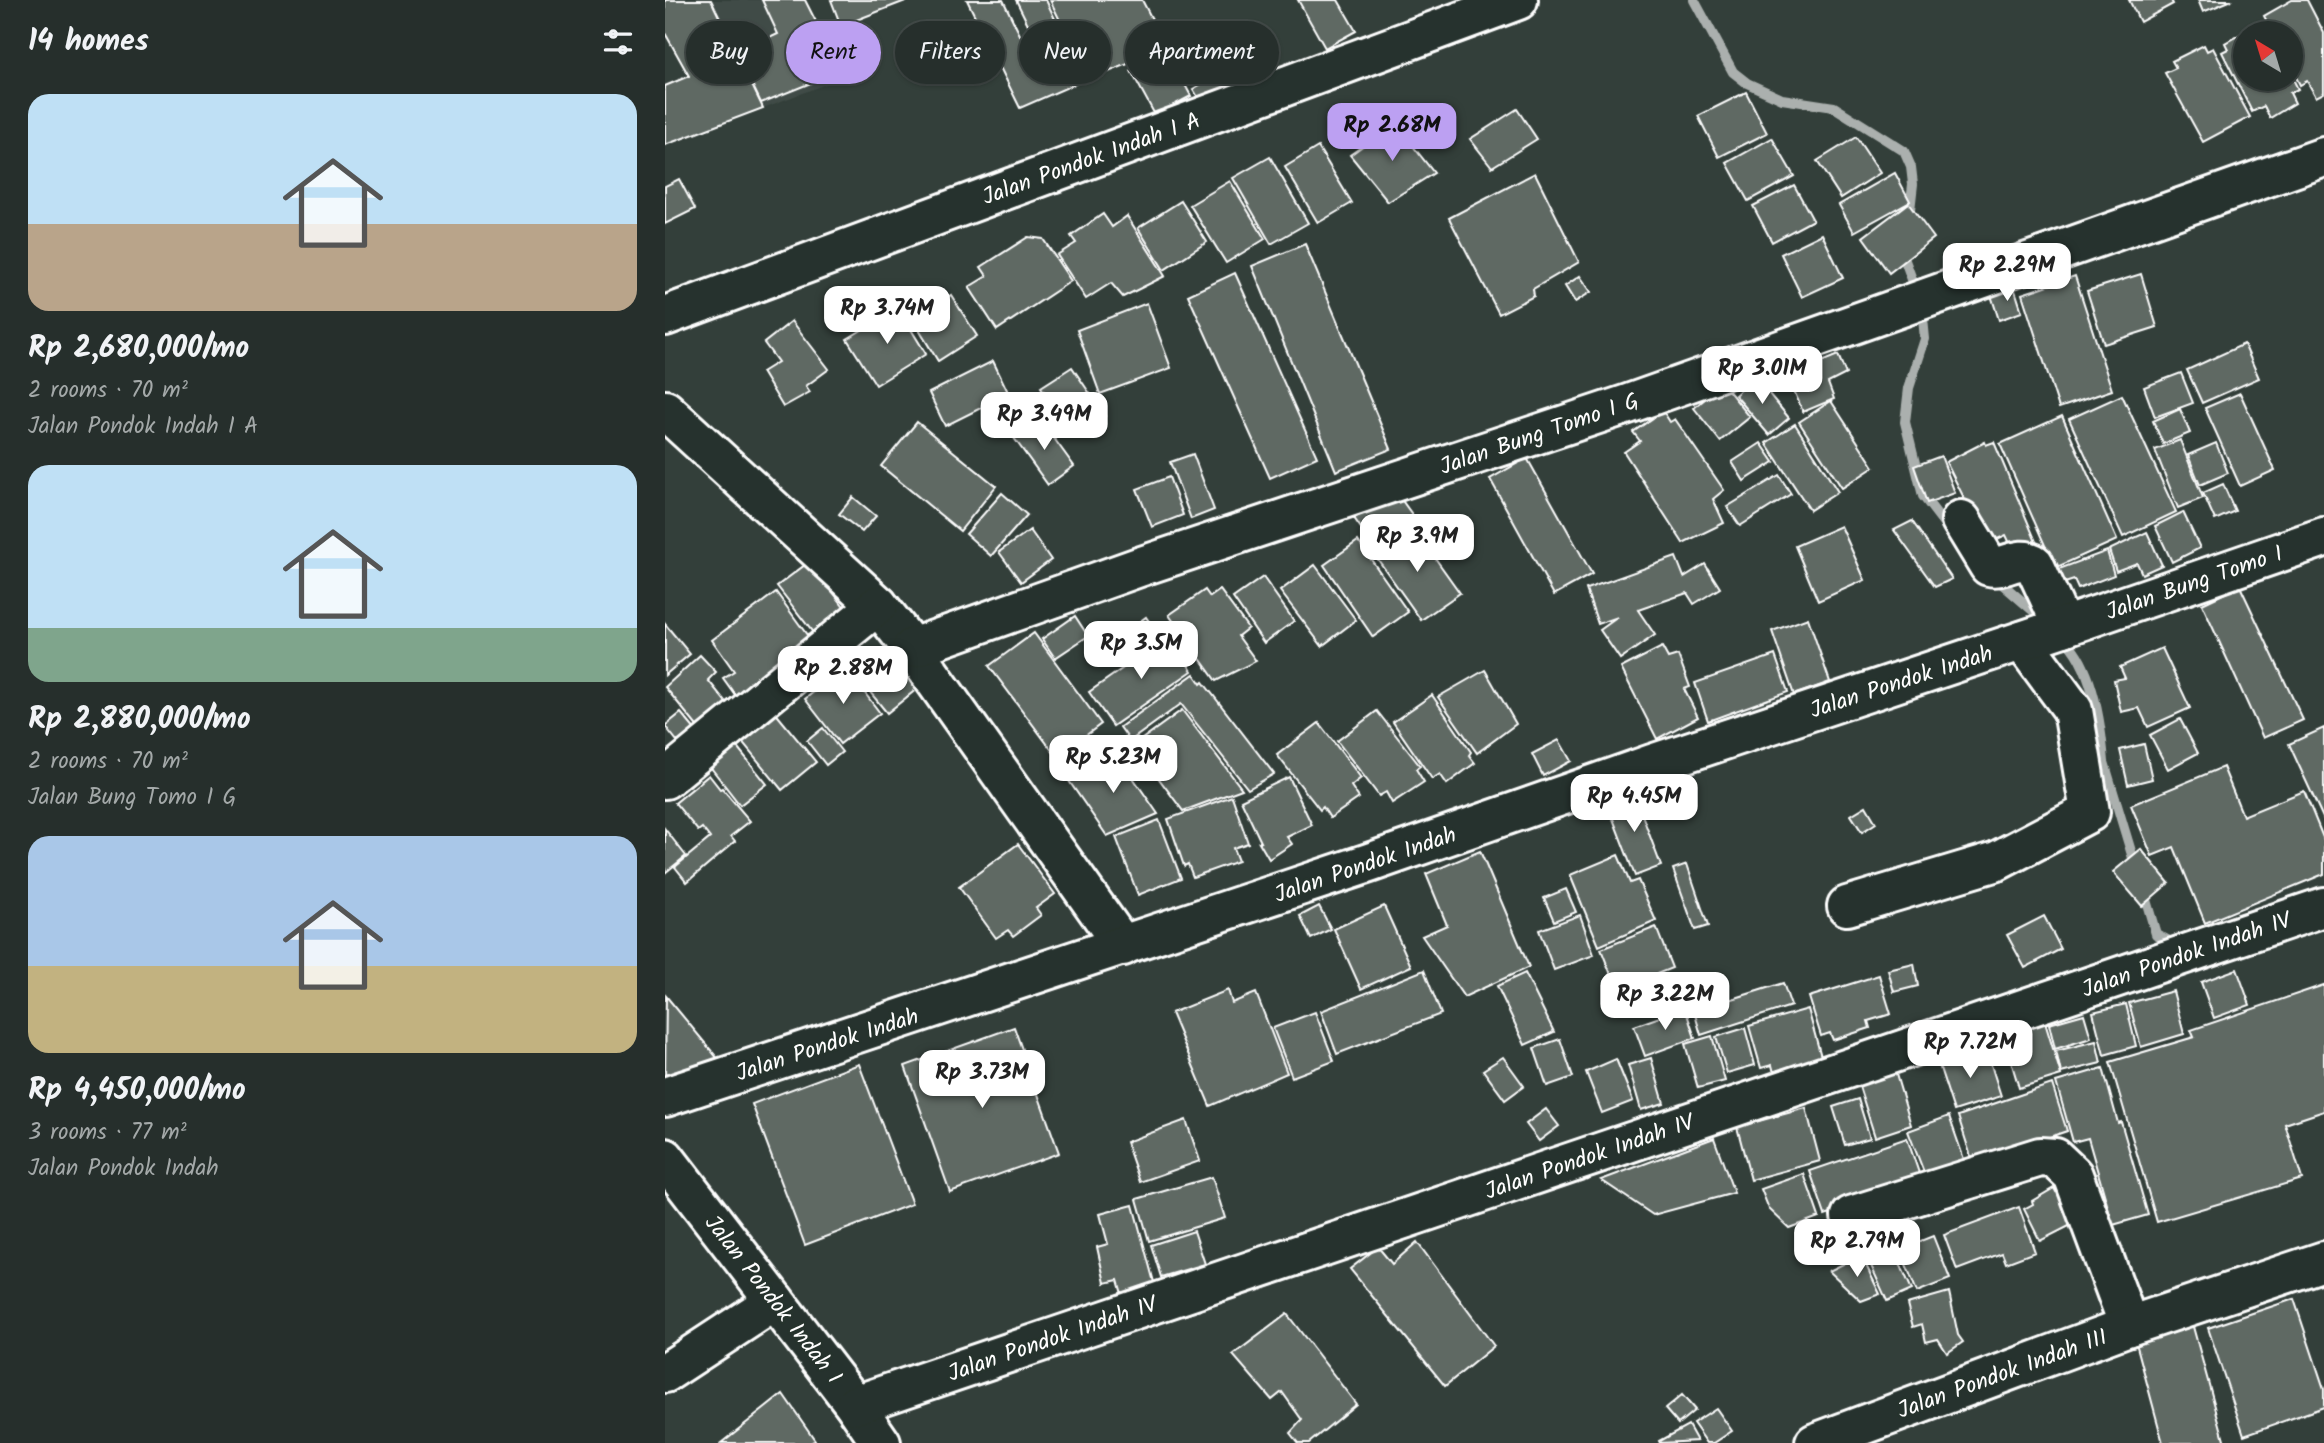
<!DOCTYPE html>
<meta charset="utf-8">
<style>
body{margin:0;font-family:Kalam,sans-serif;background:#2e3734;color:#f1f3f6;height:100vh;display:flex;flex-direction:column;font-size:26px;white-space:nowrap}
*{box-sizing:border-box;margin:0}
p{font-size:23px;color:#a4a9a9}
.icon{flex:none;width:38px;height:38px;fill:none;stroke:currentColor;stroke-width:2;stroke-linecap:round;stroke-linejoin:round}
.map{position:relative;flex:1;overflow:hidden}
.panel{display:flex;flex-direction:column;background:#262f2c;width:665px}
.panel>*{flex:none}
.banner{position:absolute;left:21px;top:21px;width:665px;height:63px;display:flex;gap:14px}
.needle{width:46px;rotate:322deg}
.fabs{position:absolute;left:1568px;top:21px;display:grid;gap:14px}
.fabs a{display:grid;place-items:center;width:70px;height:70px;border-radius:50%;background:#262f2c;box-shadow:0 2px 5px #0004,0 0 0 2px #424a48;font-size:35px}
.price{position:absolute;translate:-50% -60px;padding:0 16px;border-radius:14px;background:#fff;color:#222;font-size:23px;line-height:46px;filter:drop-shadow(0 2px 4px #0008)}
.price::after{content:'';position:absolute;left:50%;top:42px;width:21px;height:16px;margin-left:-10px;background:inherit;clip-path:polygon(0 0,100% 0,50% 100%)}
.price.active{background:#bca0f2;color:#111}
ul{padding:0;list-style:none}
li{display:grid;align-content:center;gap:14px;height:371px;padding:0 28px}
li span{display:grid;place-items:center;height:217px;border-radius:21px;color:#555}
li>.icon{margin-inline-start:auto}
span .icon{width:126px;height:126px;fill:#fffc;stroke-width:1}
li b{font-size:30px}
h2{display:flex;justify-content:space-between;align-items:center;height:84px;padding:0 28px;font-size:30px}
.tag{padding:0 24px;border-radius:32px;background:#262f2c;box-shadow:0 2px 5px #0004,0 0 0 2px #424a48;font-size:24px;line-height:63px}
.tag.active{background:#bca0f2;color:#111}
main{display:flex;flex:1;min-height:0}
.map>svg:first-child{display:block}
</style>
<main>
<section class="panel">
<h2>14 homes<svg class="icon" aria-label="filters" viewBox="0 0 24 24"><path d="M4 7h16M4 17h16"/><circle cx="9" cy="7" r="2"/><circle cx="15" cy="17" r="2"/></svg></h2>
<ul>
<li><span style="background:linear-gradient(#bfe0f5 60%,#b9a48a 0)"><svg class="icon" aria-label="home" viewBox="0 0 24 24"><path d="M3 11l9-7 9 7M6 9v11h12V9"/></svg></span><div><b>Rp 2,680,000/mo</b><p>2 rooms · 70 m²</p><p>Jalan Pondok Indah I A</p></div></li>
<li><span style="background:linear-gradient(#bfe0f5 75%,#7fa58c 0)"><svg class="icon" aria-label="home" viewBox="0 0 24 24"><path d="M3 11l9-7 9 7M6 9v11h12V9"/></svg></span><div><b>Rp 2,880,000/mo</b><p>2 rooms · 70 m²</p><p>Jalan Bung Tomo I G</p></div></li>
<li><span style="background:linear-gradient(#a9c7e8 60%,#c2b280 0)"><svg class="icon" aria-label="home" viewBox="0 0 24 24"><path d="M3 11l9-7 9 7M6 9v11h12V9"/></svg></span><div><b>Rp 4,450,000/mo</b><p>3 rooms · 77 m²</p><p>Jalan Pondok Indah</p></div></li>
</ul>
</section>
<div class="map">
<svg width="1659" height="1443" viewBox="0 0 1659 1443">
<rect width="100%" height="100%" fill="#333f3a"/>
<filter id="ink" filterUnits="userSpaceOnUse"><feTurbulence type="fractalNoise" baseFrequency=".0143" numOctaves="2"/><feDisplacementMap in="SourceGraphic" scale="14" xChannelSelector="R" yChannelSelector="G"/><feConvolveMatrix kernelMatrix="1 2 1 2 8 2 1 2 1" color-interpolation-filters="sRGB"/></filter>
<g filter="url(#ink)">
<!-- built -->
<polygon fill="#404c47" points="46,0 140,0 179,77 98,108"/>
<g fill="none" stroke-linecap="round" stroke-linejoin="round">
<!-- stream -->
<g stroke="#abb0ae" stroke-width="10">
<polyline points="1029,0 1068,72 1082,83 1117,99 1169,107 1239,151 1246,167 1248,184 1244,219"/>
<polyline points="1239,249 1238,255 1252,293"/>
<polyline points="1257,308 1260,339 1244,388 1240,422 1258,496 1284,530"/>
<polyline points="1329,577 1380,621"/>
<path d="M 1397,637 C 1427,662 1436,724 1439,762 L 1471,868"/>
<polyline points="1478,890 1491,934 1513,946"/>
</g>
</g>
<!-- building -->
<g fill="#5f6964" stroke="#fff" stroke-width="2">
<polygon points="0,0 46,0 98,108 0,145 0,86 24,76 0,33"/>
<polygon points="97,0 140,0 176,71 96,103 72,53 113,34"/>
<polygon points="166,0 243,0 176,26"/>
<polygon points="302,0 338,0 379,84 390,79 351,0 381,0 419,80 355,108"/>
<polygon points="385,0 477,0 502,48 424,80"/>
<polygon points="633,0 673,0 691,31 660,48"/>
<polygon points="1464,0 1506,0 1508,4 1475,22"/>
<polygon points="1533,0 1567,0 1538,12"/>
<polygon points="1627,0 1642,0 1659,33 1659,93 1651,97 1642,81 1635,85 1626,67 1626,33 1608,33 1599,16"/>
<polygon points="1590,26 1595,33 1580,33 1580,79 1626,79 1626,75 1633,89 1625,93 1630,103 1605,118 1599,106 1587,112 1557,52 1563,49 1560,43"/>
<polygon points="1539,45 1542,51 1548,48 1585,117 1538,142 1500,73 1511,68 1507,61"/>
<polygon points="502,51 526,96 490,115 466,71"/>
<polygon points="566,67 573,80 536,102 528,89"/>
<polygon points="1081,92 1102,133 1054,157 1033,116"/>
<polygon points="852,109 872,139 827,167 805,139"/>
<polygon points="730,123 769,173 723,202 685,155"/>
<polygon points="1191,137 1215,173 1176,198 1152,161"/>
<polygon points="1107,138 1129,176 1083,201 1062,163"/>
<polygon points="653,147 687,203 653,223 620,167"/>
<polygon points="605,157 643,223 606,244 568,178"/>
<polygon points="870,173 914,262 868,289 869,296 834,314 784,218"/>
<polygon points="1230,173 1245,201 1189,232 1174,205"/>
<polygon points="14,179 30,209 0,224 0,186"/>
<polygon points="565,181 600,239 561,263 525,205"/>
<polygon points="1129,185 1148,220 1107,242 1088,206"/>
<polygon points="516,201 542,242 499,270 473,228"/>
<polygon points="1243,203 1269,238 1224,273 1198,237"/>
<polygon points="438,214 447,227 462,216 500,276 458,297 446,283 421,299 392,255 411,243 406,236"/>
<polygon points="1157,234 1178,278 1137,297 1116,254"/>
<polygon points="363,237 378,239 406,281 332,330 304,287 322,276 316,267"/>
<polygon points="640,244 726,449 671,471 587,266"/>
<polygon points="570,273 652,457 605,478 523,295"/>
<polygon points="1476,274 1492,327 1439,344 1422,291"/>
<polygon points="915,276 926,292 910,302 900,286"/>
<polygon points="1410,276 1447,390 1394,408 1357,294"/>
<polygon points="1349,287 1357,312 1334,320 1326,295"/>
<polygon points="286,295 312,336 273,361 248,320"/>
<polygon points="482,303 506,368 435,394 412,330"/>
<polygon points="233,308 261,354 211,385 182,339"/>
<polygon points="127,321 164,369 141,386 145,392 118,407 97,372 113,362 99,343"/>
<polygon points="1579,344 1594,378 1537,403 1522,370"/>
<polygon points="1173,355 1181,374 1163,383 1169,399 1138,412 1121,372 1153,359 1154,363"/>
<polygon points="328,361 344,394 280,426 264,393"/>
<polygon points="407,367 440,416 410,437 376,387"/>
<polygon points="1516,373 1528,403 1490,417 1479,387"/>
<polygon points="1090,377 1124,418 1104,435 1070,395"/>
<polygon points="1058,384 1085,417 1055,441 1029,408"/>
<polygon points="1575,393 1610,470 1575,486 1540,408"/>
<polygon points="1457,395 1511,512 1458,537 1404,419"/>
<polygon points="1166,401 1209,467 1177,488 1134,422"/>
<polygon points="1515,409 1525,433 1498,444 1488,421"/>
<polygon points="998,411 1005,422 1010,419 1059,490 1048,499 1059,523 1018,543 959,452 975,441 968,432"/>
<polygon points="1397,416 1452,540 1390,568 1335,444"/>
<polygon points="375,419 409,466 383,485 349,438"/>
<polygon points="252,422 331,486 295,531 216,466"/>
<polygon points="1130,424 1173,492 1145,510 1101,443"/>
<polygon points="1515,440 1538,498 1513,508 1490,450"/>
<polygon points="1320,442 1321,445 1329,442 1372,544 1350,554 1341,535 1328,541 1316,512 1308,516 1281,462"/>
<polygon points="1096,443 1109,462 1079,481 1067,462"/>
<polygon points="1551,443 1563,473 1535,485 1523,455"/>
<polygon points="528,454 549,510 526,519 505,462"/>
<polygon points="1276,456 1290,493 1262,503 1249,466"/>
<polygon points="862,458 927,574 889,595 825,479"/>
<polygon points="1114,475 1126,494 1075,526 1062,507"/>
<polygon points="504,477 518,515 487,527 472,489"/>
<polygon points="1558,484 1570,511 1550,520 1538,493"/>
<polygon points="337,493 362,515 326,556 301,534"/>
<polygon points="733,495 751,520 710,548 689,518"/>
<polygon points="188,497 211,516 197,532 174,514"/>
<polygon points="1518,512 1535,548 1507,562 1490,526"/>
<polygon points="1247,521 1287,579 1270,587 1229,530"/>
<polygon points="1176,526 1200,580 1153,601 1130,546"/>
<polygon points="748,527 795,593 756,620 709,554"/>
<polygon points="365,530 386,560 356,582 334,552"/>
<polygon points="1482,532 1497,565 1477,574 1472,563 1451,571 1444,550"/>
<polygon points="693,541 743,612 708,637 659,565"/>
<polygon points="1442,551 1449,575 1413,589 1409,580 1400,583 1394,569"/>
<polygon points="1011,557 1019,577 1040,564 1055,588 1029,604 1022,593 973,610 990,635 955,659 935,630 953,617 933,624 921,589"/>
<polygon points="144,562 185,614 153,639 112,586"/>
<polygon points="650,565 691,620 657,646 615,591"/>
<polygon points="598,577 629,621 599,643 568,598"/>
<polygon points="1575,586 1638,720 1598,738 1537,604"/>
<polygon points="540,590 545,597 555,590 583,628 573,636 591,661 551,681 504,615"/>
<polygon points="111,592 150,646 76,703 58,678 69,671 47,640"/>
<polygon points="410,616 423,636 390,658 377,639"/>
<polygon points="481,617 495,637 481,647 467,627"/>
<polygon points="1143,618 1165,682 1129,695 1107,631"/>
<polygon points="0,624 25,654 0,675"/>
<polygon points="369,633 436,724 392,757 324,666"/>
<polygon points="504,636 527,671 448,726 424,692"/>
<polygon points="228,647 258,684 222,713 192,676"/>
<polygon points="997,647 1003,658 1013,655 1025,687 1019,689 1033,717 992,739 956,668"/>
<polygon points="1497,648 1525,708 1483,727 1474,708 1456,712 1449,680 1460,678 1455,667"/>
<polygon points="35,655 51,672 43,680 68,711 39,735 0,687"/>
<polygon points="1110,655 1123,692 1043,721 1030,683"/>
<polygon points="180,667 215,713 175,744 140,699"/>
<polygon points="820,670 851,724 812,753 773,697"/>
<polygon points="529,674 536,684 538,682 609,774 583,789 516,704 465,741 455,727"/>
<polygon points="767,695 806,752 804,755 810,763 782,784 775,774 767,779 728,722"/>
<polygon points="517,710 577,789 518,811 469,745"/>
<polygon points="109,711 151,762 117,790 75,739"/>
<polygon points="712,711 755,766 751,769 759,782 727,803 721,792 714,796 672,741"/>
<polygon points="16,713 36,737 20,751 0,726"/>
<polygon points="1515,719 1533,753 1503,769 1485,735"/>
<polygon points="654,723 696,778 686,786 694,798 665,818 658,807 655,810 612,755"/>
<polygon points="158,728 177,752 161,765 142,741"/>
<polygon points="1659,728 1659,820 1624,744"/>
<polygon points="894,740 906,761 878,776 867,754"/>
<polygon points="69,743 102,784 75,805 43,764"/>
<polygon points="1479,744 1487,779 1463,785 1455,750"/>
<polygon points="449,750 493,814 442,836 404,781"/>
<polygon points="1558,767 1578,816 1639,791 1659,840 1659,874 1540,923 1509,847 1487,856 1466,805"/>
<polygon points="44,775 55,789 57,788 85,821 66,836 70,841 22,882 10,867 45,838 37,828 33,831 10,803"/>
<polygon points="624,777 647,825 622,837 627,844 604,859 594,842 596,842 576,800"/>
<polygon points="969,793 996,866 970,876 942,803"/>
<polygon points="567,796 583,843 568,848 573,861 528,877 523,864 519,866 503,819"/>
<polygon points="1201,806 1211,823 1197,832 1186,815"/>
<polygon points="494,820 516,878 473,895 451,837"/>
<polygon points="0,829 21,856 0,873"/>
<polygon points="353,844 390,894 371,908 376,915 348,936 343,930 331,938 294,887"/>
<polygon points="1476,849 1504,883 1477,906 1448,872"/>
<polygon points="815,851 864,967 799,997 757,936 782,925 761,874"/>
<polygon points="953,855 965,883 973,880 991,921 934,946 905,875"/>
<polygon points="1022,864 1043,926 1030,930 1008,869"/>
<polygon points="901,889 911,912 889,921 879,898"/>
<polygon points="654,906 666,929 646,939 635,916"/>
<polygon points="719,906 746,966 696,989 669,929"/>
<polygon points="915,915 929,955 889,970 874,930"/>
<polygon points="1379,916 1396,949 1360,968 1342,935"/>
<polygon points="991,927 1007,968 952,990 936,949"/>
<polygon points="1249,964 1253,986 1229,992 1223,970"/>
<polygon points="1572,969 1585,1005 1549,1018 1536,982"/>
<polygon points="759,970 776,1014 672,1054 656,1011"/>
<polygon points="860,973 889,1032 860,1045 832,986"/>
<polygon points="1214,975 1226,1014 1203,1021 1205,1028 1168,1040 1165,1033 1156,1036 1144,997"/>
<polygon points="1118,983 1126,1006 1036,1035 1029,1011"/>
<polygon points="1659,985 1659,1111 1620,1124 1637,1179 1492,1222 1445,1062 1529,1037 1526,1030"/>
<polygon points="563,990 567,1003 591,993 622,1073 545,1106 506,1013"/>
<polygon points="1508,991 1519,1034 1476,1047 1464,1003"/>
<polygon points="1,996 54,1060 13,1071 0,1081"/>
<polygon points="1461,1004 1471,1046 1439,1055 1428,1012"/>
<polygon points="1020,1008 1030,1038 980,1056 969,1026"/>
<polygon points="1143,1009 1158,1064 1110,1077 1107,1065 1096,1068 1084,1026"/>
<polygon points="650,1012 669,1061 627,1077 608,1028"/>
<polygon points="1419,1014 1426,1038 1390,1049 1384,1024"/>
<polygon points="1379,1019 1396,1075 1354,1088 1337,1031"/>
<polygon points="349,1027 394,1153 285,1192 240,1066"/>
<polygon points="1080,1028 1090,1065 1062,1073 1051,1037"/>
<polygon points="1047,1036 1060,1081 1033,1088 1020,1044"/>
<polygon points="895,1039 908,1077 882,1086 869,1048"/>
<polygon points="1431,1041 1436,1063 1396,1073 1391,1051"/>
<polygon points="1321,1049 1336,1096 1289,1111 1274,1065"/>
<polygon points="838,1057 859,1086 840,1100 818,1070"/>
<polygon points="986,1058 999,1103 976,1110 963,1065"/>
<polygon points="951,1059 968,1101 937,1113 921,1072"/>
<polygon points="194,1064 247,1204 140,1245 87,1104"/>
<polygon points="1438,1068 1453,1123 1456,1122 1483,1215 1448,1225 1423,1138 1408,1142 1391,1082"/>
<polygon points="1230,1071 1246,1125 1210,1137 1193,1083"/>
<polygon points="1387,1084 1402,1131 1308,1163 1293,1116"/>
<polygon points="1193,1099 1205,1138 1180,1145 1168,1107"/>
<polygon points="1141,1108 1155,1161 1086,1180 1072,1127"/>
<polygon points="881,1109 894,1126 874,1141 861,1124"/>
<polygon points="1284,1116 1301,1165 1262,1180 1243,1131"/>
<polygon points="521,1120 535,1161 475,1182 461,1142"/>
<polygon points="1049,1138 1069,1193 988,1215 936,1180"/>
<polygon points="1242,1138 1257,1182 1160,1215 1145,1171"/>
<polygon points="1139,1174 1154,1217 1124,1228 1104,1209 1096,1189"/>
<polygon points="547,1177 560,1218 484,1241 472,1199"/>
<polygon points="1401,1187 1418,1219 1375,1241 1359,1209 1368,1204 1367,1201 1389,1188 1391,1192"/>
<polygon points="468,1205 490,1286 457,1294 453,1280 440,1283 432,1247 443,1244 435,1214"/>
<polygon points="1354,1207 1370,1252 1341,1263 1337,1253 1292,1270 1279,1235"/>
<polygon points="529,1231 540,1264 496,1277 486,1245"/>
<polygon points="1268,1236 1285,1279 1252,1292 1235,1249"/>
<polygon points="752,1242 829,1346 780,1386 685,1269 713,1247 727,1264"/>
<polygon points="1228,1248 1247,1290 1222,1301 1203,1259"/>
<polygon points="1196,1255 1215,1294 1196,1301 1164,1271"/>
<polygon points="1284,1292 1293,1335 1298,1342 1282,1353 1273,1339 1261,1342 1257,1324 1248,1327 1242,1304"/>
<polygon points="1629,1299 1659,1389 1659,1407 1579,1435 1543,1328"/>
<polygon points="622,1314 691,1404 644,1443 633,1443 625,1433 637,1420 617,1392 607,1400 568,1355"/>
<polygon points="1527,1323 1560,1443 1498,1443 1470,1339"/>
<polygon points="118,1394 150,1440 146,1443 56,1443"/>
<polygon points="1017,1395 1030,1410 1013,1424 1000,1409"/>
<polygon points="1051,1408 1067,1431 1049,1443 1042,1443 1028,1423"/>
<polygon points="1023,1425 1032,1441 995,1443 994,1441"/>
</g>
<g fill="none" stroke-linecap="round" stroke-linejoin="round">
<defs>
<g id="minor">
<polyline points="0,316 853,0"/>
<polyline points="0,410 213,605 247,648 458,946"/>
<path d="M 1296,520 L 1324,566 C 1340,570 1354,554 1369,564 L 1398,627"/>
<polyline points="247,648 474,567 963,404 1659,157"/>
<polyline points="0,779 213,605"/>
<polyline points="1182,906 1332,861 1425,812 1408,710 1357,641"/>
<polyline points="0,1097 704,863 987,764 1398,627 1659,537"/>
<polyline points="0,1158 190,1405 216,1443"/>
<polyline points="1186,1216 1375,1157 1390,1158 1408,1175 1464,1326"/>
<polyline points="0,1373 110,1301"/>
<polyline points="190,1405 1659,907"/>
<polyline points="1150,1443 1464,1326 1659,1261"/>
</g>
</defs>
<!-- minor casing -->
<use href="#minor" stroke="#fff" stroke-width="44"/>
<!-- minor -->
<use href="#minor" stroke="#26332d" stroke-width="38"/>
</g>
</g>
<g text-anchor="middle" stroke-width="5" stroke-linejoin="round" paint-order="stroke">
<!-- street labels -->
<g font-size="23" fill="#fff" stroke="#26332d">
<text transform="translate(426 158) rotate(-20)" y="8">Jalan Pondok Indah I A</text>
<text transform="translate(874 433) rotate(-19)" y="8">Jalan Bung Tomo I G</text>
<text transform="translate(1529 582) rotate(-19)" y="8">Jalan Bung Tomo I</text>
<text transform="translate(1236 681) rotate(-18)" y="8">Jalan Pondok Indah</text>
<text transform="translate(700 864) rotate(-19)" y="8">Jalan Pondok Indah</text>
<text transform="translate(1521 954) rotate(-19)" y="8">Jalan Pondok Indah IV</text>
<text transform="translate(162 1044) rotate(-18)" y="8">Jalan Pondok Indah</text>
<text transform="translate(924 1156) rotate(-19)" y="8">Jalan Pondok Indah IV</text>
<text transform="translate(109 1299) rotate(52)" y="8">Jalan Pondok Indah I</text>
<text transform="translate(387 1338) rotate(-19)" y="8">Jalan Pondok Indah IV</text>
<text transform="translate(1337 1373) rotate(-20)" y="8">Jalan Pondok Indah III</text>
</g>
</g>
</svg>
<div class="fabs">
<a><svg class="needle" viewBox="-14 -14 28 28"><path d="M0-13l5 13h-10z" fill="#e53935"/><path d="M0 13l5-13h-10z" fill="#a4a9a9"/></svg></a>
</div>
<b class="price active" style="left:727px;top:163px">Rp 2.68M</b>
<b class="price" style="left:1342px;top:303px">Rp 2.29M</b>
<b class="price" style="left:222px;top:346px">Rp 3.74M</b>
<b class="price" style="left:1097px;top:406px">Rp 3.01M</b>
<b class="price" style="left:379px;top:452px">Rp 3.49M</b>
<b class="price" style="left:752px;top:574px">Rp 3.9M</b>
<b class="price" style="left:476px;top:681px">Rp 3.5M</b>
<b class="price" style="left:178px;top:706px">Rp 2.88M</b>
<b class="price" style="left:448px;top:795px">Rp 5.23M</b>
<b class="price" style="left:969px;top:834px">Rp 4.45M</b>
<b class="price" style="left:1000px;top:1032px">Rp 3.22M</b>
<b class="price" style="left:1305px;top:1080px">Rp 7.72M</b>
<b class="price" style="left:317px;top:1110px">Rp 3.73M</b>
<b class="price" style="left:1192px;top:1279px">Rp 2.79M</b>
<div class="banner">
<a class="tag">Buy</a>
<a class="tag active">Rent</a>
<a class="tag">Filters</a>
<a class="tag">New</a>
<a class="tag">Apartment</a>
</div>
</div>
</main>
